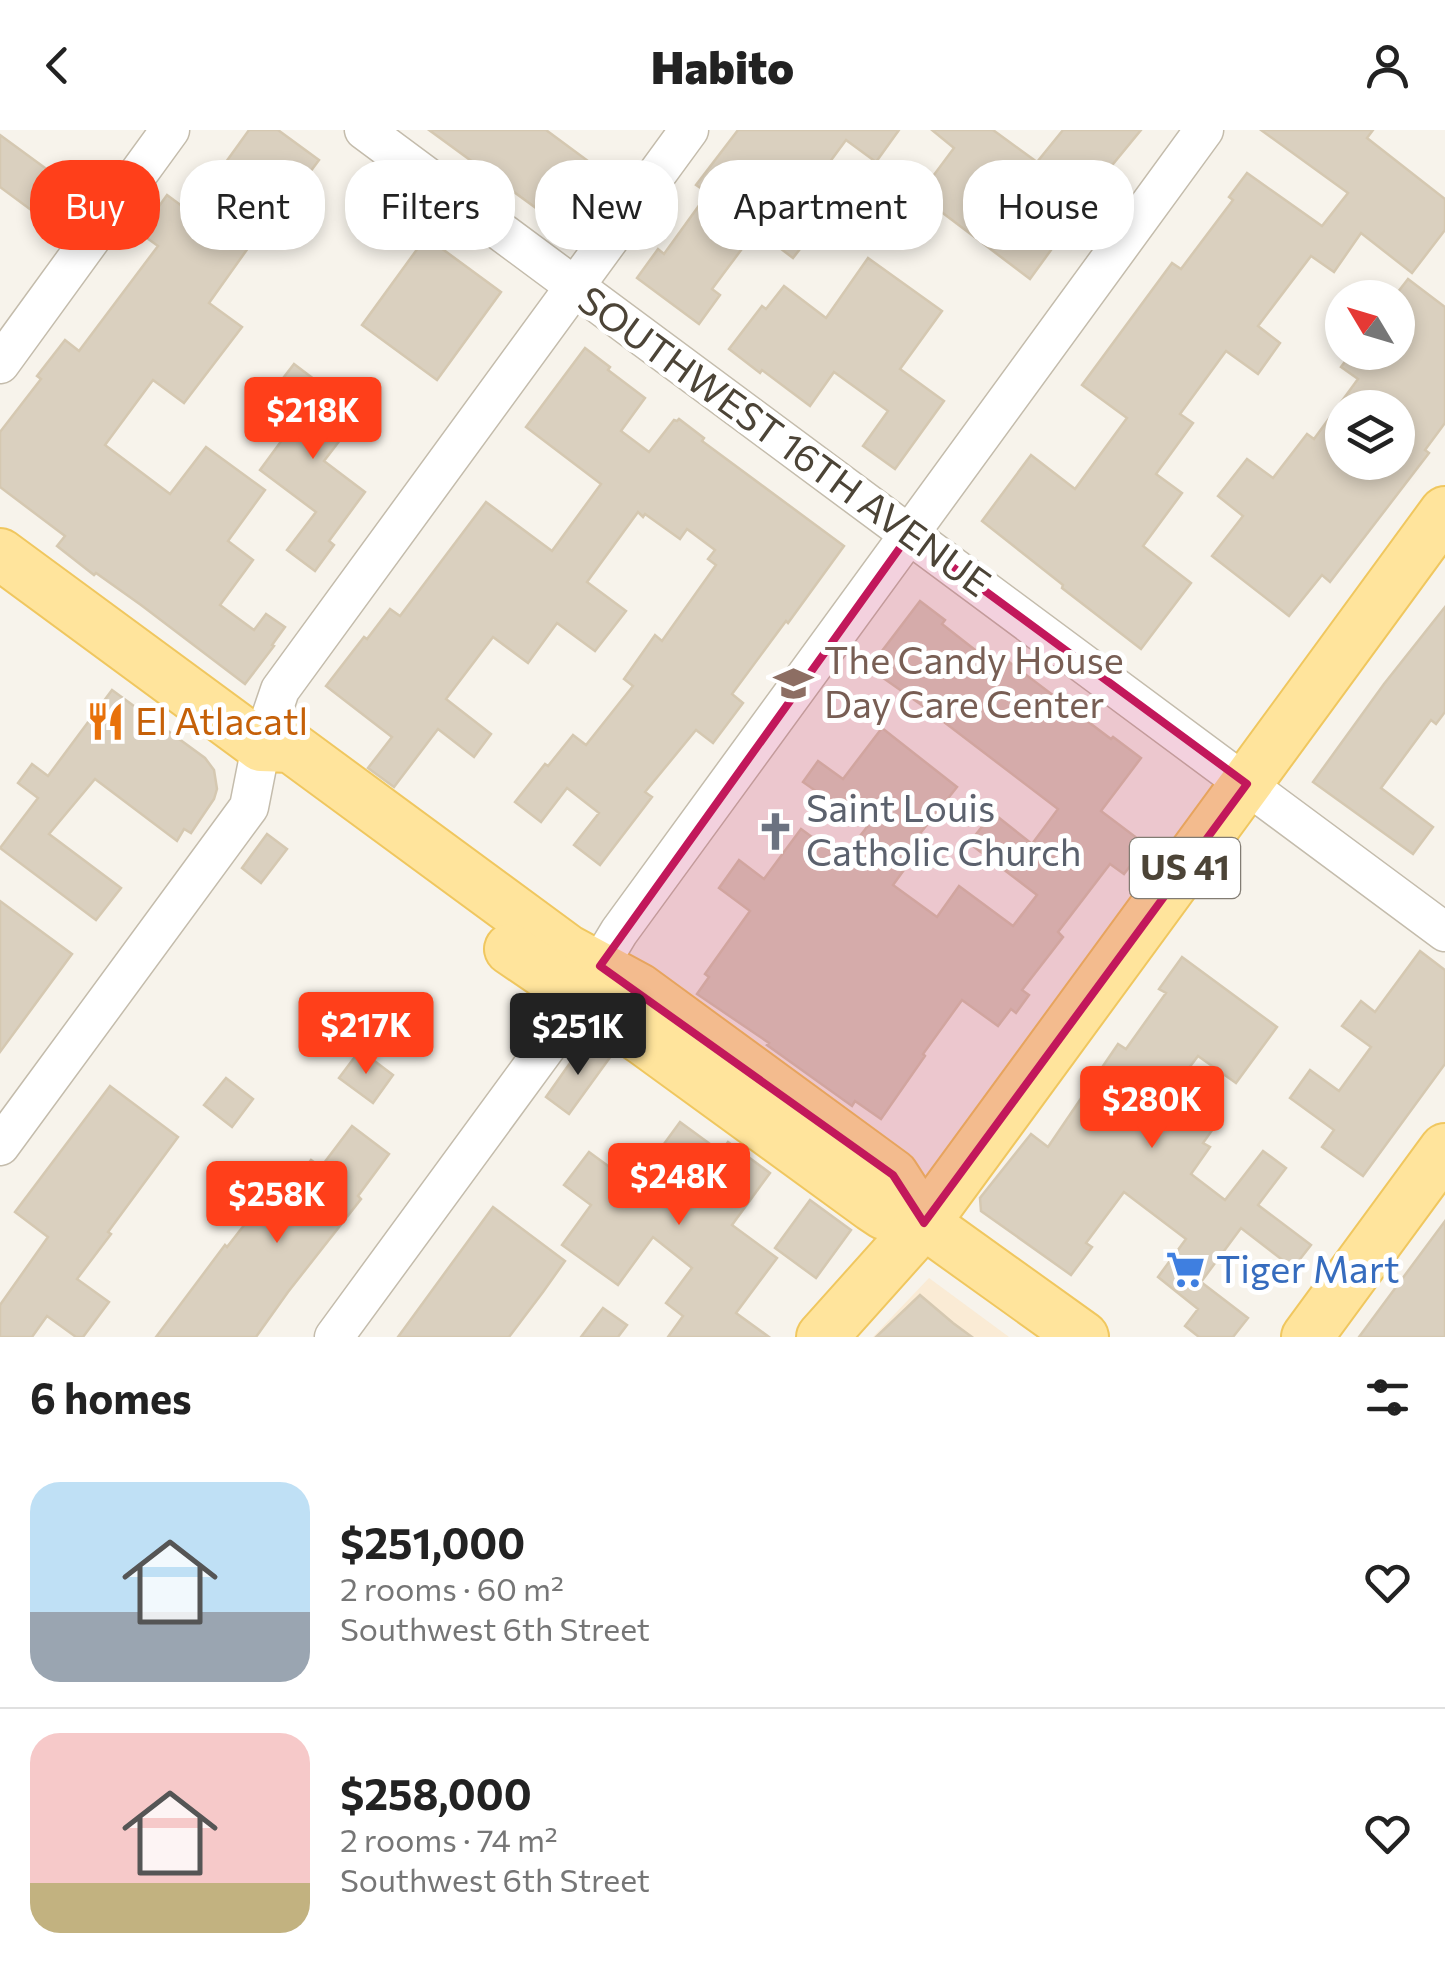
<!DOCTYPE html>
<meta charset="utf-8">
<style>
body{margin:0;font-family:Commissioner,sans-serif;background:#f6f6f6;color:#222;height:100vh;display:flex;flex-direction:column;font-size:38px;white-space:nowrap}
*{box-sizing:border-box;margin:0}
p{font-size:32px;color:#767676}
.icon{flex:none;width:55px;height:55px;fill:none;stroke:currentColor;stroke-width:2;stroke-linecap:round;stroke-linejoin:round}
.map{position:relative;height:1207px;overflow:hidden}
.drawer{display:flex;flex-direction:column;background:#fff;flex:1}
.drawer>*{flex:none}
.guide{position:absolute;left:30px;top:30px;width:1385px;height:90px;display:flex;gap:20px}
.needle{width:65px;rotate:308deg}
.tools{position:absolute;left:1325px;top:150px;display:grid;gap:20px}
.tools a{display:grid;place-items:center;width:90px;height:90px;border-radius:50%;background:#fff;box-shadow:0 5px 15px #0003;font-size:50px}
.price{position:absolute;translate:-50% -85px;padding:0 22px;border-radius:10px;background:#ff3f1a;color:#fff;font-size:32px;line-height:65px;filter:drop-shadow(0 2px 5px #0008)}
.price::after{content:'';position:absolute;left:50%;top:60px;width:30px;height:22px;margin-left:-15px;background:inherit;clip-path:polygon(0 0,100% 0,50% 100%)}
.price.active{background:#222;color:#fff}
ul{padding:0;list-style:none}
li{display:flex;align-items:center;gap:30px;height:250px;padding:0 30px}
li+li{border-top:2px solid #e0e0e0}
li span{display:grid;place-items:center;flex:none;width:280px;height:200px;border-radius:30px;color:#555}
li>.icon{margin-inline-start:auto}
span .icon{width:120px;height:120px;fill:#fffc;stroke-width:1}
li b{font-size:42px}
h2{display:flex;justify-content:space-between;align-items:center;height:120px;padding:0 30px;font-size:42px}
.tag{padding:0 35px;border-radius:40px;background:#fff;box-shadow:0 5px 15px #0003;font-size:35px;line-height:90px}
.tag.active{background:#ff3f1a;color:#fff}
header{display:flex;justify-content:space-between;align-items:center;height:130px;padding:0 30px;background:#fff;font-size:45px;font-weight:800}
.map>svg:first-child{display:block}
</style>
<header><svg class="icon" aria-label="back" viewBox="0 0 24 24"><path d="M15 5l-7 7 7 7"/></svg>Habito<svg class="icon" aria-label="person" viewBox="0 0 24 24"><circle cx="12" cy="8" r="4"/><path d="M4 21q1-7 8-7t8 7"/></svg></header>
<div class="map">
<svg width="1445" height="1207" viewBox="0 0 1445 1207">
<rect width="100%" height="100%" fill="#f7f3eb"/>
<!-- commercial -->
<polygon fill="#faebd5" points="929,1148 1009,1207 873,1207"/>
<!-- building -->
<g fill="#dad0bf" stroke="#d5c8b1" stroke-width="2.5" fill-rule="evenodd">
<polygon points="249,0 278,0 319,30 267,100 263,97 209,173 242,197 184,273 153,250 105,315 170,364 206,317 265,360 228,411 253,430 220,475 254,500 266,484 285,497 272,515 274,516 245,554 141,475 96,443 94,445 57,416 65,406 0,357 0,302 41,249 37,246 65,210 79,221 158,116 140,103 167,65 190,82"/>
<polygon points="429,0 546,0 592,34 551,89"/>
<polygon points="738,0 899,0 876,32 846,10 798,75 821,92 793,128 756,100 712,159 720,165 699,194 637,148 658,119 664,124 708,63 696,55"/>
<polygon points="932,0 993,0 1037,32 1063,0 1141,0 1086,67 1088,69 1030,149 919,65 954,18"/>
<polygon points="1261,0 1373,0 1367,8 1445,69 1445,100 1412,143 1361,103 1334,142 1311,126 1258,196 1280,213 1258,244 1226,221 1180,284 1193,293 1156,344 1182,363 1143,416 1191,453 1141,519 1062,458 1063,455 982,391 1031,325 1075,359 1127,288 1082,255 1172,133 1181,139 1233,70 1229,67 1247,43 1322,96 1348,63"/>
<polygon points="0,5 67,54 42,88 0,57"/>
<polygon points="426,107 501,162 437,250 362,195"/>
<polygon points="868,128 942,181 900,239 944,271 895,339 863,316 888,281 834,242 810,276 762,240 760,243 729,219 762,176 766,179 784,156 826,188"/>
<path d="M 1408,149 L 1445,177 L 1445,293 L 1425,320 L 1429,323 L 1330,452 L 1322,445 L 1289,486 L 1212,426 L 1243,386 L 1218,366 L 1247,329 L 1273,348 L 1307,304 L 1314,309 L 1358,249 L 1341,237 L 1352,222 L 1398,222 L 1398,162 ZM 1342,278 L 1398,278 L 1398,332 L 1342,332 Z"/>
<polygon points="585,218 610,237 608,240 645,268 621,301 649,322 674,290 677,291 679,289 704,308 702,311 844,416 788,493 786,491 732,564 743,573 713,613 696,600 645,662 652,667 600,735 574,715 599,683 567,658 541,692 515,672 545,634 548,636 573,605 586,615 633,556 624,549 655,505 662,511 716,435 708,429 715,420 687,399 680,409 645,384 643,387 638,382 587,452 626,481 595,521 557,493 528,533 493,507 446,569 491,604 474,627 438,599 394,657 368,638 392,607 326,556 364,507 367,509 390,479 400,486 486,372 552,421 601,354 526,297"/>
<polygon points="294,234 360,284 324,331 365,362 329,411 334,415 315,441 287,420 316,382 260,340 299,287 270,265"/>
<polygon points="920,471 945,490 942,494 1002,541 1009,532 1111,609 1113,607 1141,628 1101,681 1146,715 1124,744 1110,734 1058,802 1063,807 1022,860 1029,865 1016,883 1011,879 998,896 962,870 923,924 925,926 881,989 855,971 852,976 767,915 769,913 697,864 709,847 705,844 750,781 719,758 739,730 764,749 801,699 842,729 867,697 803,652 818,631 843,649 882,598 957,657 918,706 925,711 893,755 937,787 959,756 1013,796 1037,765 969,713 993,683 1032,714 1058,679 923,576 869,538"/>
<polygon points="1445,477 1445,582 1436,594 1431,590 1381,658 1433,697 1413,724 1313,652 1384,554"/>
<polygon points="112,560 205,628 214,640 217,659 214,669 191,703 184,699 177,711 95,649 49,704 121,758 96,790 0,718 38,668 18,653 32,634 48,646"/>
<polygon points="267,704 287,719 261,753 242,738"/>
<polygon points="0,771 72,824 0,922"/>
<polygon points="1420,821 1445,840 1445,934 1363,1046 1322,1017 1334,1000 1290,968 1310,940 1339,961 1371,917 1342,896 1361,871 1375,882"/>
<polygon points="1182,827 1277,897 1236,953 1198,926 1176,955 1220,989 1203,1013 1210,1017 1191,1044 1225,1070 1263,1021 1286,1038 1258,1075 1311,1115 1293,1138 1241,1098 1201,1152 1248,1188 1233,1207 1199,1207 1185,1196 1198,1179 1158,1147 1186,1109 1124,1062 1086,1113 1092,1117 1071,1145 981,1081 980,1068 1031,1004 1048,1017 1118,914 1126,919 1166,863 1159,859"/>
<polygon points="584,917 594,918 611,926 569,984 546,967 577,923"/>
<polygon points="360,920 393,945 373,973 339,948"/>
<polygon points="226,948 253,969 232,997 204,975"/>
<polygon points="110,956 178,1007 108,1102 111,1104 77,1149 109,1172 83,1207 76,1207 47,1186 32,1207 0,1207 0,1175 48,1107 15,1082"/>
<polygon points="680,992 721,1022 728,1012 770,1043 732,1095 777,1128 736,1183 769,1207 668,1207 683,1186 666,1173 692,1138 653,1107 618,1155 562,1115 591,1075 564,1055 589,1022 634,1055"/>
<polygon points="352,996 389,1024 358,1066 361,1069 288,1162 256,1207 156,1207 225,1115 227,1117 263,1071 274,1079 311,1030 321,1037"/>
<polygon points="810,1070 851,1100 816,1148 775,1118"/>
<polygon points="493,1077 565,1131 543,1162 509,1207 398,1207"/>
<polygon points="1445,1091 1445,1207 1359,1207"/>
<polygon points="920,1165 953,1193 972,1207 876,1207"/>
<polygon points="603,1178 627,1195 618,1207 581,1207"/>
</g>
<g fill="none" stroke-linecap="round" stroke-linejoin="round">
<defs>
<g id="minor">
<polyline points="364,0 1445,802"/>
<polyline points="0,234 170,0"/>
<polyline points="0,1016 249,677 261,616 280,560 689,0"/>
<polyline points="334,1207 564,893 619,802 1204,0"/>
</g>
<g id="major">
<polyline points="0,424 261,616 291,617 567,820 639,859 893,1045 924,1093"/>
<polyline points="510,819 644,910 872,1076 884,1084 924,1093 1083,1207"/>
<polyline points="822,1207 924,1093 1445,382"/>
<polyline points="1307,1207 1445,1019"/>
</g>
</defs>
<!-- minor casing -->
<use href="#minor" stroke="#c4bcac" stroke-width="41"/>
<!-- major casing -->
<use href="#major" stroke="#f0c75f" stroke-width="54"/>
<!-- minor -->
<use href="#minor" stroke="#fff" stroke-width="38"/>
<!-- major -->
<use href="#major" stroke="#ffe49c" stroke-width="50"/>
</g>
<!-- marked area -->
<path fill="#c2185b" fill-opacity="0.2" stroke="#c2185b" stroke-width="8" stroke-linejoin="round" d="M 909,405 L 1247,654 L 924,1093 L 893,1045 L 600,836 Z"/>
<!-- icons -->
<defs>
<symbol id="school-bare" viewBox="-9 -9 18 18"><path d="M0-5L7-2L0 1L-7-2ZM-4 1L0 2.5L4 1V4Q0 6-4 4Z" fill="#8d6e63" stroke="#fff" stroke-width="2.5" paint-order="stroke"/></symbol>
<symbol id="restaurant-bare" viewBox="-9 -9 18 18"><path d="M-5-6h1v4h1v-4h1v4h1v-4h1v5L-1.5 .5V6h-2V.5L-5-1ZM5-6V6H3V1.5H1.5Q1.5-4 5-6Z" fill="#e8710a" stroke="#fff" stroke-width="2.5" paint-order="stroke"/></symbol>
<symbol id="church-bare" viewBox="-9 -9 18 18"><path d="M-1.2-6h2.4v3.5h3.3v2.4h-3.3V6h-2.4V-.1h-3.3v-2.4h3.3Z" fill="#6b7280" stroke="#fff" stroke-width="2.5" paint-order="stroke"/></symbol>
<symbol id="supermarket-bare" viewBox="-9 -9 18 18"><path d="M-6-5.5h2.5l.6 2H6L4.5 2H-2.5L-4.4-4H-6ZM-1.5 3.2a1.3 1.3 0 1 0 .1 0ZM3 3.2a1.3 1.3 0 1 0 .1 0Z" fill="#3f7fe0" stroke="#fff" stroke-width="2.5" paint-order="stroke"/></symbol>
</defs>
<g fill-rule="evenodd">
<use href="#school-bare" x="766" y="526" width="55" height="55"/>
<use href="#restaurant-bare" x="78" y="564" width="55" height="55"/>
<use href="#church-bare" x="748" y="674" width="55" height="55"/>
<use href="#supermarket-bare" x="1158" y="1112" width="55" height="55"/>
</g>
<g text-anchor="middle" stroke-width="10" stroke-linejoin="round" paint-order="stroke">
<!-- shield labels -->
<rect fill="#fff" stroke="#827c73" stroke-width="2.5" x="1130" y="708" width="110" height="60" rx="8"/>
<g font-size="35" font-weight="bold" fill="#4c4437">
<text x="1185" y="750">US 41</text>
</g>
<!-- street labels -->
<g font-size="38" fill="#4c4437" stroke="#fff">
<text transform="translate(784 312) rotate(36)" y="13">SOUTHWEST 16TH AVENUE</text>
</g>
<!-- education labels -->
<g font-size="38" fill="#785e54" stroke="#fff" text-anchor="start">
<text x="824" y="544">The Candy House<tspan x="824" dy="44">Day Care Center</tspan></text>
</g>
<!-- food labels -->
<g font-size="38" fill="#c56008" stroke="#fff" text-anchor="start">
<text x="135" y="605">El Atlacatl</text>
</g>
<!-- worship labels -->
<g font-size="38" fill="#5b616d" stroke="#fff" text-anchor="start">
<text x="806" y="692">Saint Louis<tspan x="806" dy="44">Catholic Church</tspan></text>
</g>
<!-- shop labels -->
<g font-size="38" fill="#366cbe" stroke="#fff" text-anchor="start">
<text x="1216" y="1153">Tiger Mart</text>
</g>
</g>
</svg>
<div class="tools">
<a><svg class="needle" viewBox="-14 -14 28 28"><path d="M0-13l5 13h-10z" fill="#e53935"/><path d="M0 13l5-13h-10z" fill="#767676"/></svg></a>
<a><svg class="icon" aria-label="layers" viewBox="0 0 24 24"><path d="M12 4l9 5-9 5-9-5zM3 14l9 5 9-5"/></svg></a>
</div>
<b class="price" style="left:313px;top:332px">$218K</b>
<b class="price" style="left:366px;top:947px">$217K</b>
<b class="price active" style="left:578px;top:948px">$251K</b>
<b class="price" style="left:1152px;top:1021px">$280K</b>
<b class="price" style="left:679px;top:1098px">$248K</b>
<b class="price" style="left:277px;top:1116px">$258K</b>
<div class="guide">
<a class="tag active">Buy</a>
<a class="tag">Rent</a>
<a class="tag">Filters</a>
<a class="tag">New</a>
<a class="tag">Apartment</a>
<a class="tag">House</a>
</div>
</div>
<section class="drawer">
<h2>6 homes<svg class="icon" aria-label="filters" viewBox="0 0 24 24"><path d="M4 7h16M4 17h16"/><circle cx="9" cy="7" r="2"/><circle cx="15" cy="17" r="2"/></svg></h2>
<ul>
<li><span style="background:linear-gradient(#bfe0f5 65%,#9aa5b1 0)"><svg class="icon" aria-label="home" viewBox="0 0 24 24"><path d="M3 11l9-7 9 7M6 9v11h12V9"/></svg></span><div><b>$251,000</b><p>2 rooms · 60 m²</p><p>Southwest 6th Street</p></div><svg class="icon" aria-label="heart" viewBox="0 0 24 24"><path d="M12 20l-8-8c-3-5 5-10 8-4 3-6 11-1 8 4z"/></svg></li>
<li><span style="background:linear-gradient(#f6c9c9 75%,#c2b280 0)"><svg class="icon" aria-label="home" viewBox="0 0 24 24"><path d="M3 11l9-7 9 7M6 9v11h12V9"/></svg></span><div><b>$258,000</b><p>2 rooms · 74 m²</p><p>Southwest 6th Street</p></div><svg class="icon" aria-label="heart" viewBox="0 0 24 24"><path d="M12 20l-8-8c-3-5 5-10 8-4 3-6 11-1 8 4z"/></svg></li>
</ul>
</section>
